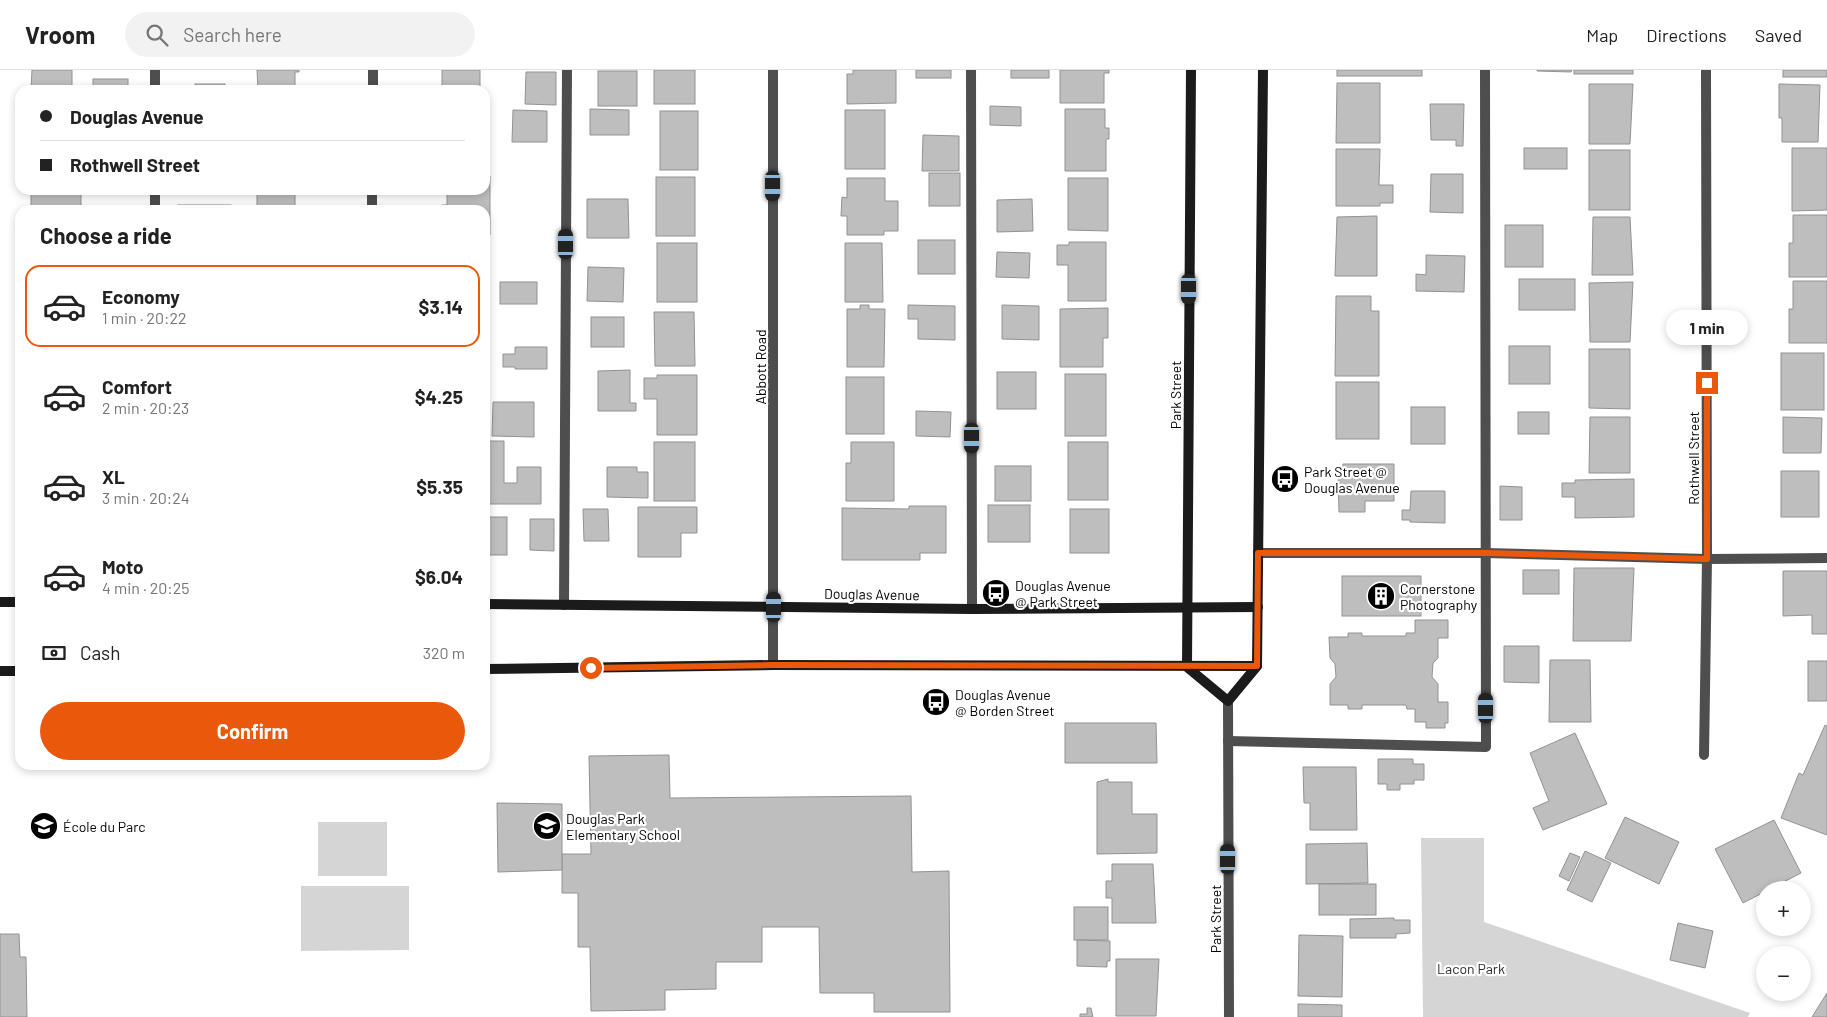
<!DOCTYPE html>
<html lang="en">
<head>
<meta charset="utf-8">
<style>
  :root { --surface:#fff; --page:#f2f2f2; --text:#222; --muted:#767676; --line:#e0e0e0; --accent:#ea580c }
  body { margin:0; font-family:Barlow,sans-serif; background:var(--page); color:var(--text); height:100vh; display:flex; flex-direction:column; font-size:19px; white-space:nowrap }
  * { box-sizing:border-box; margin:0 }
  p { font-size:16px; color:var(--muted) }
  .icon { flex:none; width:28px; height:28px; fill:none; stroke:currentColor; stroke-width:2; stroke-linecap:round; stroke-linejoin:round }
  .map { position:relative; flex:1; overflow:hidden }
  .sheet { position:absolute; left:15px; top:135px; width:475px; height:565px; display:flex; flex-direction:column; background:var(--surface); border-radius:15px; box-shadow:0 2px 8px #0003 }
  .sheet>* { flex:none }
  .top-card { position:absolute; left:15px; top:15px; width:475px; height:110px; border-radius:15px; box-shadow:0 2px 8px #0003; display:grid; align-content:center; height:110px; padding:0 25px; background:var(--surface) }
  .fabs { position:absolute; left:1756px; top:811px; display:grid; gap:10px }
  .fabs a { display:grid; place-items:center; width:55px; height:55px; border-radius:50%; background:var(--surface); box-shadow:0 2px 8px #0003; font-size:25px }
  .end { position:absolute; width:22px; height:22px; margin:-11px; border:6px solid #ea580c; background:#fff; box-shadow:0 0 0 2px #fff }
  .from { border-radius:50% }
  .bubble { position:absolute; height:35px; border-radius:18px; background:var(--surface); box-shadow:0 2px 8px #0003; font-size:16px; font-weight:700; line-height:35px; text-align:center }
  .car { position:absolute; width:15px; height:30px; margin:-15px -8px; border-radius:6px; box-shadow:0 0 4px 1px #0007; background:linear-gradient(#222 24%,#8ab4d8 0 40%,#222 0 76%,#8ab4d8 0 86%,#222 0) }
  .top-card b { display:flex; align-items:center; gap:18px; height:48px; font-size:19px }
  .top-card b+b { border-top:1px solid var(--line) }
  .top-card i { width:12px; height:12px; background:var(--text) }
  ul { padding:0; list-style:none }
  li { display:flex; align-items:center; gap:15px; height:82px; margin:0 10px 8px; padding:0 15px; border:2px solid transparent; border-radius:15px }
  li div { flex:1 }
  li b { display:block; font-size:19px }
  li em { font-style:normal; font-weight:700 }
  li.current { border-color:var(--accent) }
  li>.icon { width:45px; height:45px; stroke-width:1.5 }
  h2 { padding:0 25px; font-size:22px; line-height:60px }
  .pay { display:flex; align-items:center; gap:12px; height:55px; padding:0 25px; font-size:19px }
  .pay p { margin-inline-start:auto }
  .cta { display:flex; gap:10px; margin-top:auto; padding:10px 25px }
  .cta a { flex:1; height:58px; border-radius:30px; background:var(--accent); color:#fff; font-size:20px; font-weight:700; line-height:58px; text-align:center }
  header { display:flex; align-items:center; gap:30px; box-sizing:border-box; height:70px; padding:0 25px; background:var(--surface); border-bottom:1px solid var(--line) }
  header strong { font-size:24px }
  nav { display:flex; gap:28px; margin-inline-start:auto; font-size:18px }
  .search { width:350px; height:45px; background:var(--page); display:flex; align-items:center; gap:12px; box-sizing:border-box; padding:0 18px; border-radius:28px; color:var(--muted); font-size:19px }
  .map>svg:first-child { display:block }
</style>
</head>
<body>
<header>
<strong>Vroom</strong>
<div class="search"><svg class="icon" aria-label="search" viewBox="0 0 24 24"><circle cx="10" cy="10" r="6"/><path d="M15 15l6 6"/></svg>Search here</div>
<nav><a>Map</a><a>Directions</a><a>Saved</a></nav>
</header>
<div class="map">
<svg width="1827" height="947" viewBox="0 0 1827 947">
  <rect width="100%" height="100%" fill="#fff"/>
  <g fill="#d5d5d5">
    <rect x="318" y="752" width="69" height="54"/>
    <path d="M1421,768H1484V852L1750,943L1748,947H1423Z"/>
    <path d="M301,816H409V880L301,881Z"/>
  </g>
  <g fill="#bebebe" stroke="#929292">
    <path d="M32,0H72V20H31Z"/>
    <path d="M257,0H299V2H295V20H258Z"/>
    <rect x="442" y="0" width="38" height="20"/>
    <rect x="654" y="0" width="41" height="34"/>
    <path d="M853,0H896V33L847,34V4H853Z"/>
    <rect x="916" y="0" width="35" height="8"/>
    <rect x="1011" y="0" width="38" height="8"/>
    <path d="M1060,0H1109V3H1104V33H1060Z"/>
    <rect x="1337" y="0" width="85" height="6"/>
    <path d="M1537,0H1572L1571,2L1537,1Z"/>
    <rect x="1574" y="0" width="59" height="4"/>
    <rect x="1783" y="0" width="44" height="7"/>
    <rect x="598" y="1" width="39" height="35"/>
    <path d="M526,2H556V35L525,34Z"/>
    <rect x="93" y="9" width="35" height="11"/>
    <path d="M1337,13H1380V73H1336Z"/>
    <rect x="195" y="14" width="30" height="6"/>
    <path d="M1589,14H1633L1630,74H1589Z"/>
    <path d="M1779,14L1820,15L1818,72H1782V48H1779Z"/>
    <path d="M1430,34H1464L1463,76H1456V70H1431Z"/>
    <path d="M990,36L1021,37V56L990,55Z"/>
    <path d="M590,39L629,40V65H590Z"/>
    <path d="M1065,39H1105V58H1109V69H1106V101H1065Z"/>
    <path d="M513,40L547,41V72H512Z"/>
    <rect x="845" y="40" width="40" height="59"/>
    <rect x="660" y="41" width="38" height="59"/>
    <path d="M923,65L959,66V101H922Z"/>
    <rect x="1524" y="78" width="43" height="21"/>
    <path d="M1792,78H1827V140L1792,141Z"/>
    <path d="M1336,79H1380L1379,115H1393V133H1380V136H1336Z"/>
    <rect x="1589" y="80" width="41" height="60"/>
    <rect x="929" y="103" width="31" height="33"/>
    <path d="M1431,104H1463V143L1430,142Z"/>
    <path d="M485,106H490V165H485V140H442V135H447V120H485Z"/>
    <rect x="656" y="107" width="39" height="59"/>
    <path d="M847,108H885V131H898V161H884V165H847V146H841L842,127L847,128Z"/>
    <path d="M1068,108H1108V161L1068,160Z"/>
    <rect x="31" y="120" width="50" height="20"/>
    <rect x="257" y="120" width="38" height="20"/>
    <path d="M587,129H628L629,168H587Z"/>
    <path d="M1032,129L1033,161L997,162V130Z"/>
    <rect x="178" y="135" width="53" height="5"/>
    <path d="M1793,145H1827V207H1789V173H1793Z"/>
    <path d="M1377,146V206H1335L1337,147Z"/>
    <path d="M1593,147H1630L1633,205H1592Z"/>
    <rect x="1505" y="155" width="38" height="42"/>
    <rect x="918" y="170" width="37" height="34"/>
    <path d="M1069,172H1106V231H1068V195H1057V175H1069Z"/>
    <rect x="657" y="173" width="40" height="59"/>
    <path d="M845,173H882L883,232H845Z"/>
    <path d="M997,182L1030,183L1029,208L996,207Z"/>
    <path d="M1426,185L1465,186L1464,222L1416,221V204L1426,205Z"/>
    <path d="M588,197L624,198L623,232L587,231Z"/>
    <rect x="1519" y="209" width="56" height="31"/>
    <path d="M1793,211H1827V273H1789V239H1793Z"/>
    <rect x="500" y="212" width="37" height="22"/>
    <path d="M1633,212L1630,272H1590L1589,213Z"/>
    <path d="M1336,226H1371V241H1379V306H1335Z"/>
    <path d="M860,235H869V239H885L884,297H847V239H860Z"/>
    <path d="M908,235L955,236V270L918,269V249H908Z"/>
    <path d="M1002,235L1039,236V270L1002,269Z"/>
    <path d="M1108,238V268H1103V297H1060V239Z"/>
    <path d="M654,242H694L695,296H655Z"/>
    <rect x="591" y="247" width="33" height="30"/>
    <rect x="1509" y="276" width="41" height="38"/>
    <path d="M515,277H547V299H515V297H503V284H515Z"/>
    <path d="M1589,279H1630V339L1589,338Z"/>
    <rect x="1781" y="283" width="43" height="57"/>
    <path d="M630,300V333H636V341H598V301Z"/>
    <rect x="997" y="302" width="39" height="37"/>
    <rect x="1065" y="304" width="41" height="62"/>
    <path d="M657,305H697V365H657V329H644V308H657Z"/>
    <rect x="846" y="307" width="38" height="57"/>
    <rect x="1336" y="312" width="43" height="57"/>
    <path d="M493,332H534V367L492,366Z"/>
    <rect x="1411" y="337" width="34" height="37"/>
    <path d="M916,341L951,342L950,367L916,366Z"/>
    <rect x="1518" y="342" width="31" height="22"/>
    <path d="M1590,347H1630V403H1589Z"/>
    <path d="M1783,347L1822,348L1821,383H1783Z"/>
    <path d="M485,371H504V413H517V397H541V434H485Z"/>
    <rect x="654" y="372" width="41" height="59"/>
    <path d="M851,372H894V431H846V393H851Z"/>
    <rect x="1068" y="372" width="40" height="58"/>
    <path d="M1343,394H1394V431H1365V442H1339L1338,406H1342Z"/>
    <rect x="995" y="396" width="36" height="35"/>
    <path d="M607,397H637V402H648V428L607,427Z"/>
    <rect x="1781" y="401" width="38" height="46"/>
    <path d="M1634,409V447L1575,448V427H1562V413H1575V410Z"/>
    <path d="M1500,416L1522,417V450H1500Z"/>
    <path d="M1411,421H1445V453L1410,452V450H1402V440H1410Z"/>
    <rect x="988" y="435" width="42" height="37"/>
    <path d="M909,436H946V483H920V490H842V438L909,439Z"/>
    <path d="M638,437H697V463H681V487H638Z"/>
    <path d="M583,439H608L609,471H584Z"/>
    <rect x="1070" y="439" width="39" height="44"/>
    <rect x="485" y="447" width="22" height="38"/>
    <path d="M530,449H554V481L530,480Z"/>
    <path d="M1574,498H1634L1631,571H1573Z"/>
    <rect x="1523" y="500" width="36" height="24"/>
    <path d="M1783,501H1827V564H1812V545L1783,546Z"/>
    <rect x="1342" y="506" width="79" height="40"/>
    <path d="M1415,550H1448V568H1438V588L1433,593L1432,607L1438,614V632H1448V653H1445V658H1426V652H1415V639H1407L1406,635H1362V639H1348V635H1330V614L1336,607L1335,594L1330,588L1329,567H1348V563H1362V566H1406V563H1415Z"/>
    <path d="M1504,576H1539V613L1504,612Z"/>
    <path d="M1550,590H1590L1591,652H1549Z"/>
    <rect x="1808" y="591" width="19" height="40"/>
    <path d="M1065,653H1156L1157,693H1065Z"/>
    <path d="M1825,655L1827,656V765L1781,748L1799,703L1803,705Z"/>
    <path d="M1575,663L1607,734L1543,760L1533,738L1549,731L1530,683Z"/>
    <path d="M669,685L670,728L911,726L912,802L949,801L950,942H874V923H820L819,857H762V892H716V919L665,920V940L591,941L590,877H578V823H562V784H591L589,686Z"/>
    <path d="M1378,689H1413V694H1424V710H1414V714H1400V720H1387V714H1378Z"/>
    <path d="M1303,697H1356L1357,760H1310V733H1304Z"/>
    <path d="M1108,709V712H1132V744H1157V783L1097,784V712Z"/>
    <path d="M497,733L562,734V800L498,802Z"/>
    <path d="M1625,747L1679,772L1659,814L1605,788Z"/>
    <path d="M1774,750L1801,803L1743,833L1715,779Z"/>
    <path d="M1367,773L1368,813L1306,814V774Z"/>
    <path d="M1585,781L1611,793L1592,832L1567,820Z"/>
    <path d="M1570,783L1580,787L1569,811L1559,806Z"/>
    <path d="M1112,794H1153L1156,853H1112V828H1106V811H1112Z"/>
    <rect x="1319" y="814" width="57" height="31"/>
    <rect x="1074" y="837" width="34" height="33"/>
    <path d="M1394,848V850H1410V863L1396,864V868H1350V849Z"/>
    <path d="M1678,853L1713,861L1705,898L1670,890Z"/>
    <path d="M0,864H19L20,887H26L27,947H0Z"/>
    <path d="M1299,865L1343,866L1342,927L1298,926Z"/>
    <path d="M1077,870L1110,871V891H1107V897L1077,896Z"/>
    <path d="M1116,889H1159L1156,946H1116Z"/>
    <path d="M1827,923V947H1812Z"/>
    <path d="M1298,934L1342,935V947H1298Z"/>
    <path d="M1087,938H1091L1093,947H1080V944H1087Z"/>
  </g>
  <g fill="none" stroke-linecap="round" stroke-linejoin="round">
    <g stroke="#4e4e4e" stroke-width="10">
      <path d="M971,0L972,539"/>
      <path d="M155,20V0"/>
      <path d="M155,140V120"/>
      <path d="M1258,483H1485L1707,489L1827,488"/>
      <path d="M564,535L567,0"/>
      <path d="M1228,671L1486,677L1485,0"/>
    </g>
    <g stroke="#4e4e4e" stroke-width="10">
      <path d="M773,0V595"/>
      <path d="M373,20V0"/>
      <path d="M372,140V120"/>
      <path d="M1228,631L1229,947"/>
      <path d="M1704,685L1707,489L1706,0"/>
    </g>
    <g stroke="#1b1b1b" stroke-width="10">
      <path d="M1191,0L1187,597L1228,631L1257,596L1263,0"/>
      <path d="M0,532H20"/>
      <path d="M485,534L972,539L1258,537"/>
      <path d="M485,599L773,595L1257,596"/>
      <path d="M0,601H20"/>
    </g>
  </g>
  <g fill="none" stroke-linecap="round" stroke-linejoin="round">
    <path stroke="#ea580c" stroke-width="6" d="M591,598L773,595L1257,596L1258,483H1485L1707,489V313"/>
  </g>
  <defs>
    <symbol id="bus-disc" viewBox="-11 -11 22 22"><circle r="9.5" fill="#000" stroke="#fff"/><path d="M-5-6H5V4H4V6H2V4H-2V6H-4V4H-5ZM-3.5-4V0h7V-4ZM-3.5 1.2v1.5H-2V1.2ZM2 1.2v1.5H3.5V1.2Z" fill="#fff"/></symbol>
    <symbol id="building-disc" viewBox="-11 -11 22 22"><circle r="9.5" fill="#000" stroke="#fff"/><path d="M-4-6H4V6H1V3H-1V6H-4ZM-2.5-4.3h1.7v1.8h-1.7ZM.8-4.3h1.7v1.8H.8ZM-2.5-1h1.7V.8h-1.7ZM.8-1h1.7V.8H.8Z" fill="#fff"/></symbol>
    <symbol id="school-disc" viewBox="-11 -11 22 22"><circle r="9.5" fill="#000" stroke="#fff"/><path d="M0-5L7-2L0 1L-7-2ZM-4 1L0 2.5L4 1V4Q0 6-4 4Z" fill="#fff"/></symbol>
  </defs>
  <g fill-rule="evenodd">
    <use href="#bus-disc" x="1269" y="393" width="32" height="32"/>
    <use href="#bus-disc" x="980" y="507" width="32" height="32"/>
    <use href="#building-disc" x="1365" y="510" width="32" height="32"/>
    <use href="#bus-disc" x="920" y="616" width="32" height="32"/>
    <use href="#school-disc" x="28" y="740" width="32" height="32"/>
    <use href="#school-disc" x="531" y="740" width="32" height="32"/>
  </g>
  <g text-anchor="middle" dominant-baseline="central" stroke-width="4.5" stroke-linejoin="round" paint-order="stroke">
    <g font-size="14" fill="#000" stroke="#fff">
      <text transform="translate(760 297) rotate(-90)">Abbott Road</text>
      <text transform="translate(1175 325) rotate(-90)">Park Street</text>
      <text transform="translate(1693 388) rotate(-90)">Rothwell Street</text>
      <text transform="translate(872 524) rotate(1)">Douglas Avenue</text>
      <text transform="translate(1215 849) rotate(-90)">Park Street</text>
    </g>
    <g font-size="14" fill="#000" stroke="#fff" text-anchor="start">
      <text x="1304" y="401">Park Street @<tspan x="1304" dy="16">Douglas Avenue</tspan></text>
      <text x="1015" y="515">Douglas Avenue<tspan x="1015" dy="16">@ Park Street</tspan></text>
      <text x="1400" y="518">Cornerstone<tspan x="1400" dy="16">Photography</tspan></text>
      <text x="955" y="624">Douglas Avenue<tspan x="955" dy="16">@ Borden Street</tspan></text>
      <text x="566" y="748">Douglas Park<tspan x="566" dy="16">Elementary School</tspan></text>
      <text x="63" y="756">École du Parc</text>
    </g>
    <g font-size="14" fill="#2c2c2c" stroke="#fff">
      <text x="1471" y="898">Lacon Park</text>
    </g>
  </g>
</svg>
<div class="fabs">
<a>+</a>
<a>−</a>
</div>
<i class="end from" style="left:591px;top:598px"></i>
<i class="end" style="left:1707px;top:313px"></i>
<div class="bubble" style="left:1666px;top:240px;width:82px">1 min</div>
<i class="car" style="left:773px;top:116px;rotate:180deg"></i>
<i class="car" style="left:566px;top:174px;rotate:0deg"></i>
<i class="car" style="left:1189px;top:219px;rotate:180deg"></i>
<i class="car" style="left:972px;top:368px;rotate:180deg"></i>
<i class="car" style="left:774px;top:537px;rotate:0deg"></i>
<i class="car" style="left:1486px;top:638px;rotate:0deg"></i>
<i class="car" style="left:1228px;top:789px;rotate:0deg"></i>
<div class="top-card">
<b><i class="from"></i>Douglas Avenue</b>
<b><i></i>Rothwell Street</b>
</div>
<section class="sheet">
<h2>Choose a ride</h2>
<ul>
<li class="current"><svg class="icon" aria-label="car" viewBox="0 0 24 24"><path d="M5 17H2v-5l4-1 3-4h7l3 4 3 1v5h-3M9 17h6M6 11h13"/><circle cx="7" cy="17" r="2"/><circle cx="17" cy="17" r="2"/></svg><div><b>Economy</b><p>1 min · 20:22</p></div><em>$3.14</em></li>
<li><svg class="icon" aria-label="car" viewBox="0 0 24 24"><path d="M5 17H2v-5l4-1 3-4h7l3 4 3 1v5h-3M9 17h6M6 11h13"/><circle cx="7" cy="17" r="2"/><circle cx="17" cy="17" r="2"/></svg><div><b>Comfort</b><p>2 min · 20:23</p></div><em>$4.25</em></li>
<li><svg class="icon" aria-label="car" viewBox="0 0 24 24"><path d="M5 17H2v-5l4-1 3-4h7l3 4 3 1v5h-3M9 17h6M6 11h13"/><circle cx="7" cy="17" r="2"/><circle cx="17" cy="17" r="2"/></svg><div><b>XL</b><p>3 min · 20:24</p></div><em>$5.35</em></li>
<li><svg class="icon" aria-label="car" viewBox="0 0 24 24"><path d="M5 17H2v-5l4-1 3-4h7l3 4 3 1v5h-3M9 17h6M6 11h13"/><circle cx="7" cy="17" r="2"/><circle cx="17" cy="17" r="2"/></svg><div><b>Moto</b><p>4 min · 20:25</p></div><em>$6.04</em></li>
</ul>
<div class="pay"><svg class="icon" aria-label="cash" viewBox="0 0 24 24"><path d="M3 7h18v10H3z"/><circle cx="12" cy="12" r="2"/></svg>Cash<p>320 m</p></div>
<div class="cta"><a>Confirm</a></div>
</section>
</div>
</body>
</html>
